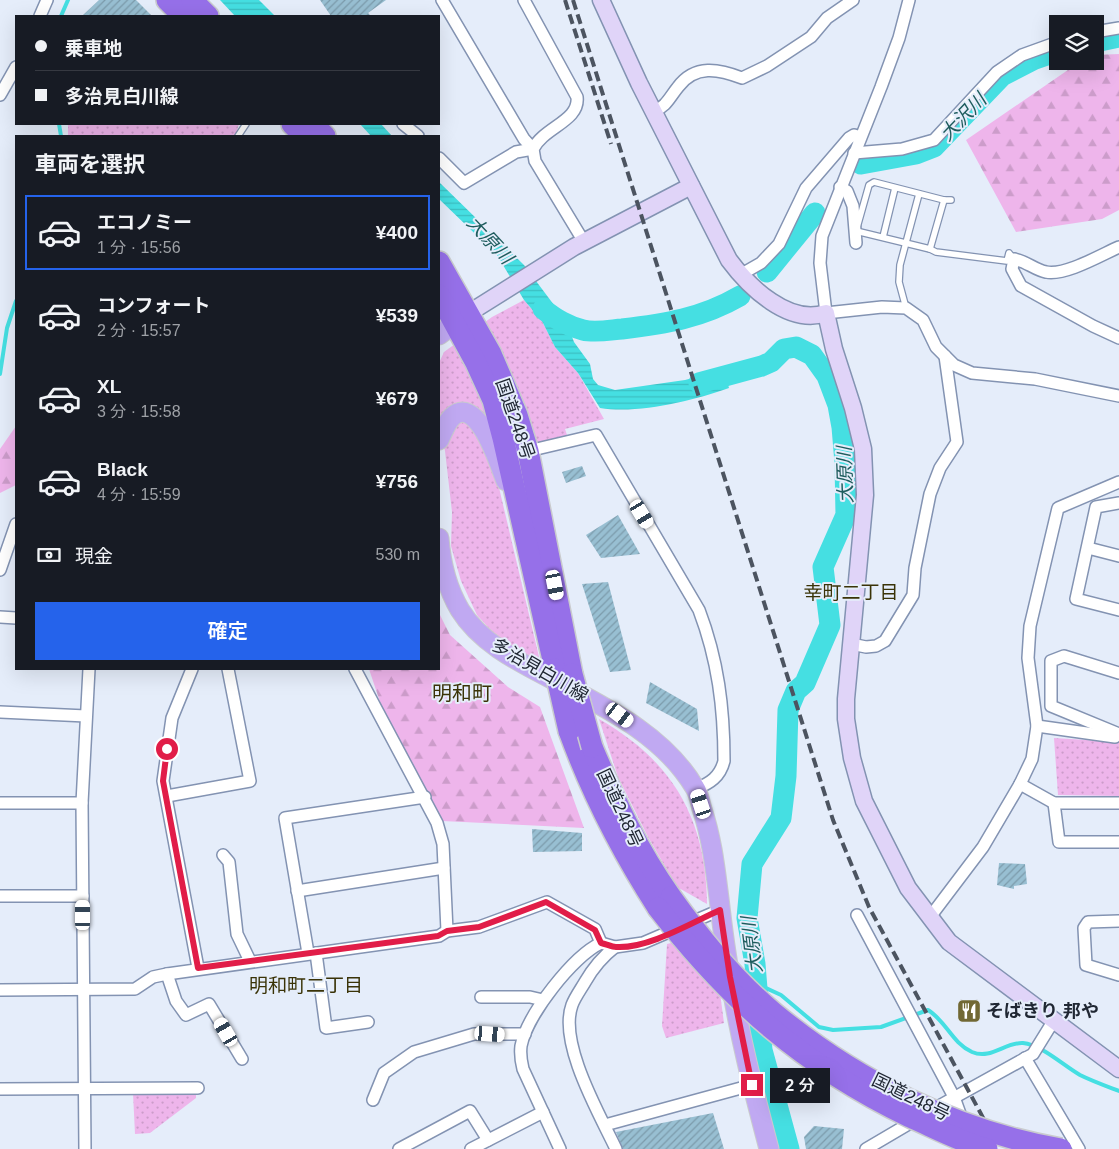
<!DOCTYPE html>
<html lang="ja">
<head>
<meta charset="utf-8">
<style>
  :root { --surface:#171b24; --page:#242831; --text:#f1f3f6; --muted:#9ea1a6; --line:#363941; --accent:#2563eb }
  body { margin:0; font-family:Arial,"Noto Sans JP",sans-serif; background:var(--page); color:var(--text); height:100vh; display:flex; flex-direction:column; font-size:19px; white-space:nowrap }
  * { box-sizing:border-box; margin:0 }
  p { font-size:16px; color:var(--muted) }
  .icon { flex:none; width:28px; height:28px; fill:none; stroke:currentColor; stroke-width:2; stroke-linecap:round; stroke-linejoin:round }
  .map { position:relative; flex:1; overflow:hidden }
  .sheet { position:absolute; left:15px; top:135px; width:425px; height:535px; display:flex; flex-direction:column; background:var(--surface); border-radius:0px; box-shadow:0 5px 20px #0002 }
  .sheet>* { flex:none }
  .hud { position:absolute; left:15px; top:15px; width:425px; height:110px; border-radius:0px; box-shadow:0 5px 20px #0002; display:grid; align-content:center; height:110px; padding:0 20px; background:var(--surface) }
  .fabs { position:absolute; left:1049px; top:15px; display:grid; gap:10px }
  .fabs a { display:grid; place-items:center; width:55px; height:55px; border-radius:0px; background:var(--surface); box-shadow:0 5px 20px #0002; font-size:25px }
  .end { position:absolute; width:22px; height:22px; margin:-11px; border:6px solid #e11d48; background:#fff; box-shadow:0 0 0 2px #fff }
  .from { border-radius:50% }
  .bubble { position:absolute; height:35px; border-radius:0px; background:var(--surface); box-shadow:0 5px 20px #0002; font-size:16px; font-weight:600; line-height:35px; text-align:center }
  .car { position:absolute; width:15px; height:30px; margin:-15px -8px; border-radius:6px; box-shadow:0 0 4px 1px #0007; background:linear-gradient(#fff 24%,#345 0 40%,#fff 0 76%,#345 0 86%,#fff 0) }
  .hud b { display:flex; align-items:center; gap:18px; height:48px; font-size:19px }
  .hud b+b { border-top:1px solid var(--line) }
  .hud i { width:12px; height:12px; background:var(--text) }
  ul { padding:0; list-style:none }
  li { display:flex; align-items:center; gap:15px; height:75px; margin:0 10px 8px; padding:0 10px; border:2px solid transparent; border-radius:0px }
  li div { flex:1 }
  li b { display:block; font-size:19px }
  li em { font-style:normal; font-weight:600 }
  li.selected { border-color:var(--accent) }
  li>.icon { width:45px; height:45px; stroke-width:1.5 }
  h2 { padding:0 20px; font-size:22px; line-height:60px }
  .pay { display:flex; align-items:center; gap:12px; height:55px; padding:0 20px; font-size:19px }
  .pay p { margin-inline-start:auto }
  .button { display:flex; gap:10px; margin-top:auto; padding:10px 20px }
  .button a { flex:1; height:58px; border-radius:0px; background:var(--accent); color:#fff; font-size:20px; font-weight:600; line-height:58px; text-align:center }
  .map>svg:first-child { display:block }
</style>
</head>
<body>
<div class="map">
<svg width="1119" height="1149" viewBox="0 0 1119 1149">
  <defs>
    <pattern id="grass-dots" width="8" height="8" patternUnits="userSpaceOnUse" patternTransform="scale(1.25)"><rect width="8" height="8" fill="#eeb5eb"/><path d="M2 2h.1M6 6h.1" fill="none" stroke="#cc9cca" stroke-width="1.8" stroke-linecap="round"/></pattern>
    <pattern id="forest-firs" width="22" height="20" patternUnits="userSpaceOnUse" patternTransform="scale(1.25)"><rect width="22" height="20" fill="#eeb5eb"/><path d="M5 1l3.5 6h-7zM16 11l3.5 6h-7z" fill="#cc9cca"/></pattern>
    <pattern id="water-rules" width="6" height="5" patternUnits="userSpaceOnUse" patternTransform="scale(1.25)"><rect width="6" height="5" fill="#45dfe2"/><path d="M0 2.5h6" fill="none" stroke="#3cbfc2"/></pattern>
    <pattern id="building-hatch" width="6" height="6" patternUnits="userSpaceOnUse" patternTransform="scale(1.25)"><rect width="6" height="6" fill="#98bfd2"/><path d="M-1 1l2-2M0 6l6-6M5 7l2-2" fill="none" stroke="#7c9bab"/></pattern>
  </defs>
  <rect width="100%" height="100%" fill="#e5edfa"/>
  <g fill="url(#grass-dots)">
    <path d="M68,124H239L235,136H68Z"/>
    <path d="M524,300L542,321L555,347L578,373L604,419L565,429L568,438L492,458L540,661L516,650L495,635L477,615L461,581L451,546L452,512L445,451L439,428V363L444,352L492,317Z"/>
    <path d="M599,719C673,761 706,819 707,904L677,887L648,837L618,777Z"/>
    <path d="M1054,738L1119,742V796L1058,795Z"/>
    <path d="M712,933L724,1023L666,1038L662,1026L667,944Z"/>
    <path d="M196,1092V1098L150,1133L135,1134L133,1093Z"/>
  </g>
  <g fill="url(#forest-firs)">
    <path d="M1119,54V210L1102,219L1016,232L966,140L1081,61H1095V55Z"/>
    <path d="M16,426V485L0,493V449Z"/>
    <path d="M439,613L450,635L508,687L540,707L584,828L442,821L382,708L369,669H439Z"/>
  </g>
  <g fill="url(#water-rules)">
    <path d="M220,0H259L275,16H235Z"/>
    <path d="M360,124H381L392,136H371Z"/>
    <path d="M439,182L524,265L566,321L574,342L590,364L593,379L598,385L615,390L685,380L724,370L729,388C692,401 639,414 600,408L578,373L555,347L542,321L524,300L497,255L439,199Z"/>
  </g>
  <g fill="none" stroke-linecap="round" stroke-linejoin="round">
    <g stroke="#45dfe2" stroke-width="4">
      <path d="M61,16L68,0"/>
      <path d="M59,124L61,136"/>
      <path d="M0,374L7,328L16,301"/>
      <path d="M757,984L781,995L819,1027L833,1030L881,1027L928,1010C946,1021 952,1043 972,1052C991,1060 1005,1042 1023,1043C1042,1045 1064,1066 1080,1075C1092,1081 1106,1086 1119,1091"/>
    </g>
    <g stroke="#45dfe2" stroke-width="21">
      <path d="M1095,42L1119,37"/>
      <path d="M861,164L916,154L934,147L1002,76L1035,59L1058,51"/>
      <path d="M767,272L815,213"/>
      <path d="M543,309C556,319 567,326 583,330C595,333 610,330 622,329C665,324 702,318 740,296"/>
      <path d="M699,383L762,366L771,362L784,349L796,347L812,355L827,376L838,405L842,427L845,463L846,515L823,567L830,625L805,683L796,691L788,710L786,776L781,818L752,864L747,918L755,964L762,1050L789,1149"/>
    </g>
  </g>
  <g fill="url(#building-hatch)">
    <path d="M99,0H136L152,16H82Z"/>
    <path d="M320,0H386L368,13L371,16H331Z"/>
    <path d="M582,466L586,476L566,483L562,472Z"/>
    <path d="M618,515L640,554L601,558L586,535Z"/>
    <path d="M608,582L631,670L610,672L582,584Z"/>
    <path d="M650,682L697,709L699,731L646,703Z"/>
    <path d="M532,829L582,833V851L533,852Z"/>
    <path d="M999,863L1025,864L1027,884L1014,886V889L997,885Z"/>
    <path d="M713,1113L724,1149H623L616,1132Z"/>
    <path d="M814,1126L844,1129L842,1149H806L804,1137Z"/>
  </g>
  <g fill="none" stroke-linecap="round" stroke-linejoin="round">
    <defs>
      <g id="lane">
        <path d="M238,136L246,124"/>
        <path d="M951,200H944L874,182L869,185L856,231L930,249L936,252L1007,261L1009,253L1014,259"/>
        <path d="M883,237L895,188"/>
        <path d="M930,249L944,200"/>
        <path d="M906,308L899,282L900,265L919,194"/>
      </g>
      <g id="street">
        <path d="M442,0L524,139L533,149"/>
        <path d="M524,0L577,97C580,121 544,127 533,149L535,161L584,242"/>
        <path d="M909,0L899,38L881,87L822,236L820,263L826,313L882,307L906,308L923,320L936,347L954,365L972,373L1035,379L1119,396"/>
        <path d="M40,16L47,0"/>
        <path d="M1095,32L1119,28"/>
        <path d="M0,95L16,67"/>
        <path d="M653,112C667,106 669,98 678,87C695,64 719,69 742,78L767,66L811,37L827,18L853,0"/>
        <path d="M403,124L418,136"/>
        <path d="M854,153L902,149L934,140L997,72L1022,55L1058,42"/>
        <path d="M439,158L464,183L516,152L533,149"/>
        <path d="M840,187L847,191L853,206L856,243"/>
        <path d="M1119,247C1101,255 1065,276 1046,272C1035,270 1026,261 1014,259L1012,269L1021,286L1093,326L1119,338"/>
        <path d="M740,275L761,263L779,244L806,188L849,138L854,135L860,137"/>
        <path d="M528,451L596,435L699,610C718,660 724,708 724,761C720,777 710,783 696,789"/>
        <path d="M1119,503L1096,507L1076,599L1119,610"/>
        <path d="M1088,548L1119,556"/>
        <path d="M0,570L16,524"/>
        <path d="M0,617L16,618"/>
        <path d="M851,644L866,647L876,646L885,641L913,595L915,568L930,494L940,468L957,442L945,356"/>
        <path d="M192,669L172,718L163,781L198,968"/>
        <path d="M355,669L437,823L443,844L447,931"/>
        <path d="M1119,673L1064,656L1051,661V706L1119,734"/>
        <path d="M0,712L86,716"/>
        <path d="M1037,726L1115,737"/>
        <path d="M1020,784L1054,803H1119"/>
        <path d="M167,796L250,781L228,669"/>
        <path d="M0,803H82"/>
        <path d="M1054,803L1059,842H1119"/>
        <path d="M223,855L229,862L237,934L250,961"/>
        <path d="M297,891L444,868"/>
        <path d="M0,896H83"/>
        <path d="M857,915L954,1097L963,1122"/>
        <path d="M930,917L983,847L1020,784L1032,759L1037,726L1028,658L1030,626L1058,508L1119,482"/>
        <path d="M1119,921L1088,922L1084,928L1086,965L1119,975"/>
        <path d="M615,947C602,957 593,968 585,982C581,989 575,997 572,1005C558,1043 600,1115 616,1149"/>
        <path d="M308,953L285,818L425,797"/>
        <path d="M316,953L326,1028L368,1022"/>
        <path d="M167,974L176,1001L186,1015L209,1004L242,1059"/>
        <path d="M0,990L135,989L153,977L167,974L439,936L447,931L479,927L547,902L595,929L601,943"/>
        <path d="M481,997H530L543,1000"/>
        <path d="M1025,1058L1079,1149"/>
        <path d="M0,1089L198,1088"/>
        <path d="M373,1100L384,1073L414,1052L474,1034H525"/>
        <path d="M930,1111L1033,1054L1054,1020"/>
        <path d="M605,1125L752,1085"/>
        <path d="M85,1149L82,803L89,669"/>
        <path d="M399,1149L470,1111L488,1140"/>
        <path d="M471,1149L543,1112"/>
        <path d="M560,1149L523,1069C521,1061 520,1054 521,1046C527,1015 573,956 601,943L615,947L643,943L720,910"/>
        <path d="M866,1149L917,1119"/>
      </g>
      <g id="secondary">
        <path d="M601,0L639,83L729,260C749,287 789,326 826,313L834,349L853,408L863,449L865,495L846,699V719L852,758L864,801L908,888L949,942L1119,1069"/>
        <path d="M469,313L574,247L691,186"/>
      </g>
      <g id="primary">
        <path d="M439,335L466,315"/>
        <path d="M439,440C443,432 446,423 452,417C478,393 500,467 506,481"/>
        <path d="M439,538C441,564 447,588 460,610C479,641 515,660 546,676C600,705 662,732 695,788C699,794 700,802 702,809C712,839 715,867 719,898C722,924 725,950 730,976C739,1035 754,1092 769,1149"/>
      </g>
      <g id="highway">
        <path d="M167,0L183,16"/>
        <path d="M192,0L208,16"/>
        <path d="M292,124L304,136"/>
        <path d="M313,124L325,136"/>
        <path d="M439,262L491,354L517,415L528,451L572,674"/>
        <path d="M439,295L476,363L493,400L503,438L555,669"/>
        <path d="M569,731C592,794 622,852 658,908"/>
        <path d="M592,747C615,801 637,849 671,897"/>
      </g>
    </defs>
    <use href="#lane" stroke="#8393b2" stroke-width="8"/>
    <use href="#street" stroke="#8393b2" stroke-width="14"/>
    <use href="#secondary" stroke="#8393b2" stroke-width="19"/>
    <use href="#primary" stroke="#c9cbce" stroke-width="21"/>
    <use href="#highway" stroke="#c9cbce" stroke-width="24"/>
    <use href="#lane" stroke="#fff" stroke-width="5.5"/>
    <use href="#street" stroke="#fff" stroke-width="11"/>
    <use href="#secondary" stroke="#e0d4f8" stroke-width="16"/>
    <use href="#primary" stroke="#c0a9f2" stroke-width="19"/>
    <use href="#highway" stroke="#9670e9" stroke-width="21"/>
    <g stroke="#4c5460" stroke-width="4" stroke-dasharray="10 5" stroke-linecap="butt">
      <path d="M565,0L611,144"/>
      <path d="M573,0L833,820L869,907L1000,1149"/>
    </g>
    <defs>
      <g id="highway-bridge">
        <path d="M555,669L569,731"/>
        <path d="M572,674L592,747"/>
        <path d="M671,897C701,939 734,980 774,1013C855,1080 956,1131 1061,1149"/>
        <path d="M658,908C730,1001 804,1066 910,1117C935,1128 961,1142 987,1149"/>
      </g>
    </defs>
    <use href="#highway-bridge" stroke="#c9cbce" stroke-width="24" stroke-linecap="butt"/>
    <use href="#highway-bridge" stroke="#9670e9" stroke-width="21"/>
  </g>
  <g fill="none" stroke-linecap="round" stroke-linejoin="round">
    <path stroke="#e11d48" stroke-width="6" d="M167,749L163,781L198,968L438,936L447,931L479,927L546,902L595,930L601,943C606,944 612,947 616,947C648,949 691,923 720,910L730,977L752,1085"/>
  </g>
  <defs>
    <symbol id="restaurant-square" viewBox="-11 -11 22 22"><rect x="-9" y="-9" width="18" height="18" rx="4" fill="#716834" stroke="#e5edfa"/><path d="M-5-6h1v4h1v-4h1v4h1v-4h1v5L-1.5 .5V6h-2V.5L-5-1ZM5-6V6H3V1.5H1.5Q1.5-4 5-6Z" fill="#fff"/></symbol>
  </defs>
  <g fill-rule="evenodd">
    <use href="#restaurant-square" x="955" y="997" width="28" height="28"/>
  </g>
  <g text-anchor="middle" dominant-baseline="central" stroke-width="4" stroke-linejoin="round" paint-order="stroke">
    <g font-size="18" fill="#202733" stroke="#e5edfa">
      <text transform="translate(515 419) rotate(71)">国道248号</text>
      <text transform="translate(540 670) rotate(30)">多治見白川線</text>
      <text transform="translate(620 808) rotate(65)">国道248号</text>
      <text transform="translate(911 1097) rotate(26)">国道248号</text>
    </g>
    <g font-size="18" font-weight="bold" fill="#202733" stroke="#e5edfa" text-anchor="start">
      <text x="986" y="1011">そばきり 邦や</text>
    </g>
    <g font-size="19" font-style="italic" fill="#1e5c5d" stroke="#e5edfa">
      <text transform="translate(963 117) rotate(-46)">大沢川</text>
      <text transform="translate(490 240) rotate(47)">大原川</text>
      <text transform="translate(845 475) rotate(-92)">大原川</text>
      <text transform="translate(752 945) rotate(-97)">大原川</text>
    </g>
    <g font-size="19" fill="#3a3307" stroke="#e5edfa">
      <text x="851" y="592">幸町二丁目</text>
      <text x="306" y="985">明和町二丁目</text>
    </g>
    <g font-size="20" fill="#3a3307" stroke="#e5edfa">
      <text x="462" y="693">明和町</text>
    </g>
  </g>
</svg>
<div class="fabs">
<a><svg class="icon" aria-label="layers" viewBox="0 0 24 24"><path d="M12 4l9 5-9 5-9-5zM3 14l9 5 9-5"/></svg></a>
</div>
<i class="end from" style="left:167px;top:749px"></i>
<i class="end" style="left:752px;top:1085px"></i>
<div class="bubble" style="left:770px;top:1068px;width:60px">2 分</div>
<i class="car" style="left:642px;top:514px;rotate:149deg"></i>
<i class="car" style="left:555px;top:585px;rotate:169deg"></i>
<i class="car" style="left:620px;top:715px;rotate:127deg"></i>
<i class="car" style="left:701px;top:804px;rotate:342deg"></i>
<i class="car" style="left:83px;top:915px;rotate:0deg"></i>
<i class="car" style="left:226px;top:1032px;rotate:330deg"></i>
<i class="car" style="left:490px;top:1034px;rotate:94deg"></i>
<div class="hud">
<b><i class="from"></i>乗車地</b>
<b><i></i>多治見白川線</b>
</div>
<section class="sheet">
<h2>車両を選択</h2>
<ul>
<li class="selected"><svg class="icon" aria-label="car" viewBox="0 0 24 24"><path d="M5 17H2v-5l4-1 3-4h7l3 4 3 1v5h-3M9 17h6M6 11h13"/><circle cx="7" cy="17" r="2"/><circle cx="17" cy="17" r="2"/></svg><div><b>エコノミー</b><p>1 分 · 15:56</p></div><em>¥400</em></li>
<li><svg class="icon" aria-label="car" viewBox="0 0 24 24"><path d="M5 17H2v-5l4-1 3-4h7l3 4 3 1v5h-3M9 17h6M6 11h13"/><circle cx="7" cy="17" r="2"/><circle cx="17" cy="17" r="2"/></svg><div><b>コンフォート</b><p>2 分 · 15:57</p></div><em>¥539</em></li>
<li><svg class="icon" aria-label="car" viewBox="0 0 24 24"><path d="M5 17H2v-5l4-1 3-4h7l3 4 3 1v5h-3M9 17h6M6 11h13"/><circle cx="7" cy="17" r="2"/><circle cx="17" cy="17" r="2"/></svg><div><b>XL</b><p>3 分 · 15:58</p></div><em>¥679</em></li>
<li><svg class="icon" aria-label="car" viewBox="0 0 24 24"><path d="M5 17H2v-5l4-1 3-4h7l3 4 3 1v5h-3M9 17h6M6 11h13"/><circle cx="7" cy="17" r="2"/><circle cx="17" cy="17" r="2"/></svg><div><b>Black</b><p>4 分 · 15:59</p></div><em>¥756</em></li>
</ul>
<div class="pay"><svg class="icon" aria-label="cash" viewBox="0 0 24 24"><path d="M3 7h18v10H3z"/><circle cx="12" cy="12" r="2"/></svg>現金<p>530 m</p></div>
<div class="button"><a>確定</a></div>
</section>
</div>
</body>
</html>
